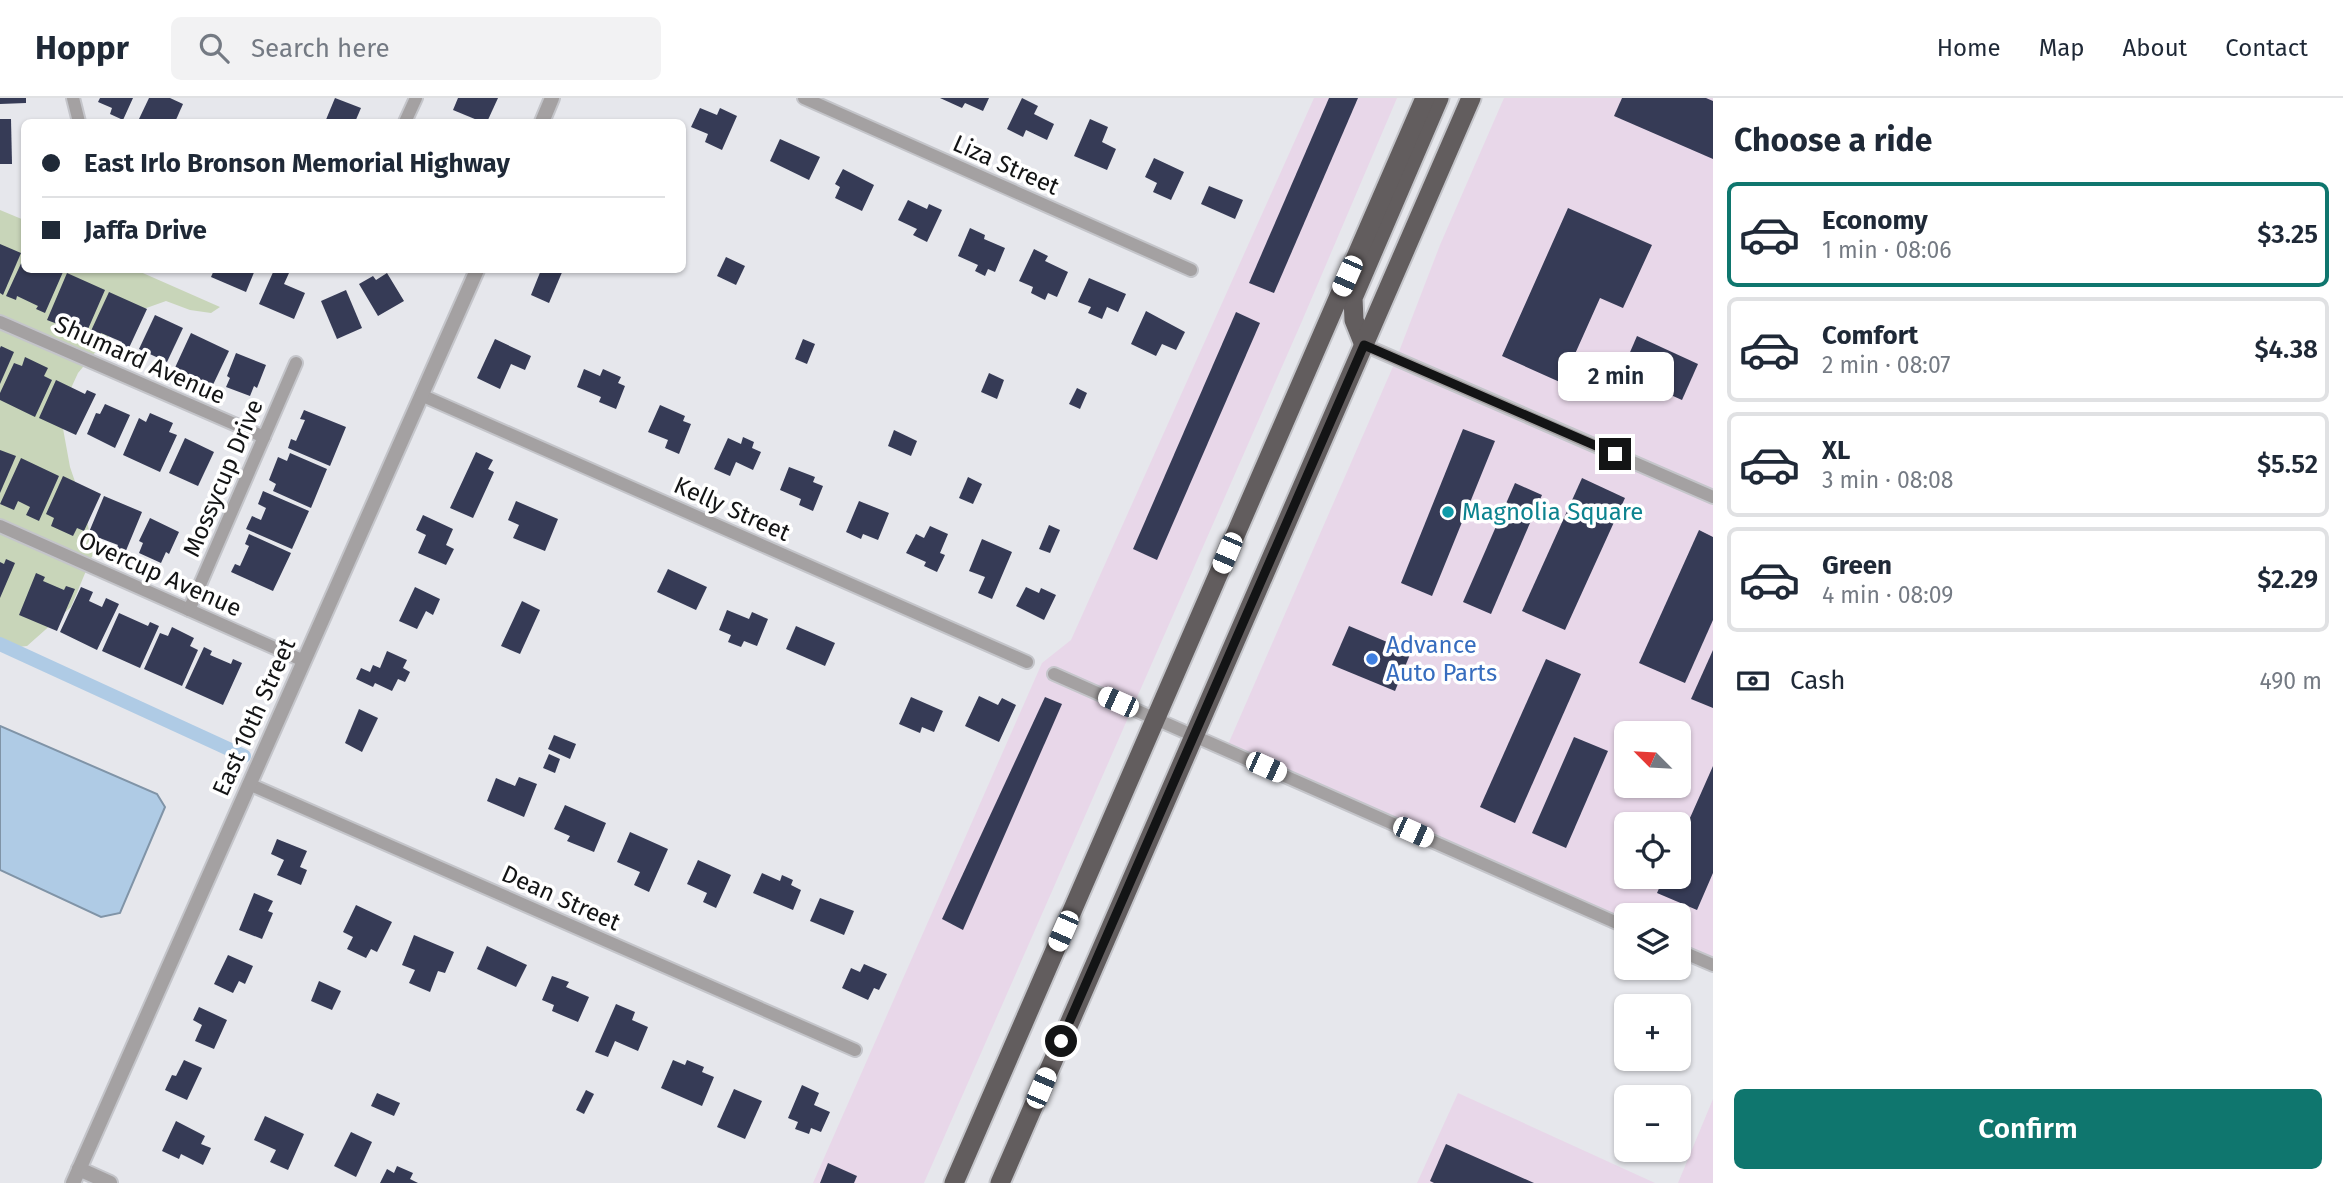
<!DOCTYPE html>
<html lang="en">
<head>
<meta charset="utf-8">
<style>
  :root { --surface:#fff; --page:#f2f2f3; --text:#1f2937; --muted:#747a83; --line:#e0e1e3; --accent:#0f766e }
  body { margin:0; font-family:"Fira Sans",sans-serif; background:var(--page); color:var(--text); height:100vh; display:flex; flex-direction:column; font-size:26px; white-space:nowrap }
  * { box-sizing:border-box; margin:0 }
  p { font-size:23px; color:var(--muted) }
  .icon { flex:none; width:38px; height:38px; fill:none; stroke:currentColor; stroke-width:2; stroke-linecap:round; stroke-linejoin:round }
  .map { position:relative; flex:1; overflow:hidden }
  .sheet { display:flex; flex-direction:column; background:var(--surface); width:630px }
  .sheet>* { flex:none }
  .hud { position:absolute; left:21px; top:21px; width:665px; height:154px; border-radius:10px; box-shadow:0 2px 5px #0004; display:grid; align-content:center; height:154px; padding:0 21px; background:var(--surface) }
  .needle { width:46px; rotate:294deg }
  .fabs { position:absolute; left:1614px; top:623px; display:grid; gap:14px }
  .fabs a { display:grid; place-items:center; width:77px; height:77px; border-radius:10px; background:var(--surface); box-shadow:0 2px 5px #0004; font-size:35px }
  .end { position:absolute; width:32px; height:32px; margin:-16px; border:9px solid #131415; background:#fff; box-shadow:0 0 0 4px #fff }
  .from { border-radius:50% }
  .bubble { position:absolute; height:49px; border-radius:10px; background:var(--surface); box-shadow:0 2px 5px #0004; font-size:23px; font-weight:600; line-height:49px; text-align:center }
  .car { position:absolute; width:21px; height:42px; margin:-21px -10px; border-radius:9px; box-shadow:0 0 5px 2px #0007; background:linear-gradient(#fff 24%,#345 0 40%,#fff 0 76%,#345 0 86%,#fff 0) }
  .hud b { display:flex; align-items:center; gap:24px; height:66px; font-size:26px }
  .hud b+b { border-top:2px solid var(--line) }
  .hud i { width:18px; height:18px; background:var(--text) }
  ul { padding:0; list-style:none }
  li { display:flex; align-items:center; gap:21px; height:105px; margin:0 14px 10px; padding:0 7px; border:4px solid var(--line); border-radius:10px }
  li div { flex:1 }
  li b { display:block; font-size:26px }
  li em { font-style:normal; font-weight:600 }
  li.selected { border-color:var(--accent) }
  li>.icon { width:63px; height:63px; stroke-width:1.5 }
  h2 { padding:0 21px; font-size:32px; line-height:84px }
  .pay { display:flex; align-items:center; gap:18px; height:77px; padding:0 21px; font-size:26px }
  .pay p { margin-inline-start:auto }
  .button { display:flex; gap:14px; margin-top:auto; padding:14px 21px }
  .button a { flex:1; height:80px; border-radius:10px; background:var(--accent); color:#fff; font-size:28px; font-weight:600; line-height:80px; text-align:center }
  header { display:flex; align-items:center; gap:42px; box-sizing:border-box; height:98px; padding:0 35px; background:var(--surface); border-bottom:2px solid var(--line) }
  header strong { font-size:33px }
  nav { display:flex; gap:38px; margin-inline-start:auto; font-size:24px }
  .search { width:490px; height:63px; background:var(--page); display:flex; align-items:center; gap:18px; box-sizing:border-box; padding:0 24px; border-radius:10px; color:var(--muted); font-size:26px }
  main { display:flex; flex:1; min-height:0 }
  .map>svg:first-child { display:block }
</style>
</head>
<body>
<header>
<strong>Hoppr</strong>
<div class="search"><svg class="icon" aria-label="search" viewBox="0 0 24 24"><circle cx="10" cy="10" r="6"/><path d="M15 15l6 6"/></svg>Search here</div>
<nav><a>Home</a><a>Map</a><a>About</a><a>Contact</a></nav>
</header>
<main>
<div class="map">
<svg width="1713" height="1085" viewBox="0 0 1713 1085">
  <rect width="100%" height="100%" fill="#e6e7ec"/>
  <g fill="#e8d7e9" fill-rule="evenodd">
    <path d="M1314,0H1397L1302,223L924,1085H813L1042,565L1071,542Z"/>
    <path d="M1504,0H1713V863L1678,848V817H1626V825L1426,736L1424,732L1223,658L1395,264L1440,147ZM1626,635H1678V688H1626ZM1626,726H1678V779H1626Z"/>
    <path d="M1458,995L1655,1085H1417Z"/>
    <path d="M1713,1001V1085H1678Z"/>
  </g>
  <path fill="#c8d5b9" d="M0,112L24,122V172H136L220,209L211,215L190,212L166,203L138,213L112,234L78,275L60,314L70,369L86,416L93,456L71,509L27,548L0,551Z"/>
  <path fill="#afcbe5" stroke="#8094a7" stroke-width="2" d="M0,628L157,696L165,709L120,815L101,819L0,772Z"/>
  <g fill="none" stroke-linecap="round" stroke-linejoin="round">
    <path stroke="#afcbe5" stroke-width="14" d="M0,546L244,658"/>
  </g>
  <g fill="#363b56">
    <path d="M0,0H26V5L0,6Z"/>
    <path d="M100,0H133L123,22L110,16L112,10L98,4Z"/>
    <path d="M149,0H170L183,6L175,24H147L139,21Z"/>
    <path d="M335,0L361,10L355,24H325Z"/>
    <path d="M458,0H498L487,24H482L453,12Z"/>
    <path d="M940,0H989L983,13L965,5L962,10Z"/>
    <path d="M1022,0L1038,8L1034,16L1054,26L1047,42L1026,32L1023,39L1007,31Z"/>
    <path d="M1329,0H1358L1274,195L1249,185Z"/>
    <path d="M1622,0H1706L1713,3V61L1614,18Z"/>
    <path d="M700,10L717,17L720,10L737,18L722,52L705,44L708,36L691,29Z"/>
    <path d="M0,21H11L12,66H0Z"/>
    <path d="M1090,21L1108,29L1102,44L1116,51L1107,72L1074,58Z"/>
    <path d="M780,41L820,59L809,82L770,63Z"/>
    <path d="M1154,60L1184,74L1171,102L1153,94L1157,85L1145,79Z"/>
    <path d="M843,71L874,87L862,113L835,100L840,89L835,86Z"/>
    <path d="M1209,88L1243,102L1235,121L1201,106Z"/>
    <path d="M908,102L927,111L929,106L942,112L927,144L913,137L917,131L898,122Z"/>
    <path d="M1568,110L1652,147L1623,210L1600,200L1562,285L1502,258Z"/>
    <path d="M970,130L985,137L984,141L1005,150L995,174L988,171L985,178L975,173L978,167L958,158Z"/>
    <path d="M0,146L21,155L3,197L0,195Z"/>
    <path d="M1034,151L1048,158L1045,163L1068,174L1057,199L1048,195L1045,202L1031,195L1033,189L1019,183Z"/>
    <path d="M24,159V172H57L63,174L45,215L36,211L38,208L17,198L16,202L6,198Z"/>
    <path d="M726,159L745,168L736,187L717,178Z"/>
    <path d="M214,172H255L246,194L211,179Z"/>
    <path d="M274,172L289,175L284,186L305,195L294,221L259,206Z"/>
    <path d="M541,172H563L549,205L531,197Z"/>
    <path d="M67,175L105,192L85,238L72,233L76,223L64,218L60,227L47,222Z"/>
    <path d="M387,175L404,203L378,218L359,186L373,178L376,182Z"/>
    <path d="M1089,180L1126,196L1118,214L1107,209L1102,221L1088,215L1091,209L1078,204Z"/>
    <path d="M346,192L362,230L337,241L321,203Z"/>
    <path d="M109,194L147,211L128,252L120,248L122,244L101,235L99,239L90,235Z"/>
    <path d="M1146,213L1185,234L1176,252L1162,246L1156,258L1131,246Z"/>
    <path d="M1236,214L1260,225L1157,462L1133,451Z"/>
    <path d="M155,217L183,230L167,264L139,251Z"/>
    <path d="M191,235L229,253L211,291L173,274Z"/>
    <path d="M1637,238L1698,266L1682,302L1621,275Z"/>
    <path d="M495,241L531,258L525,272L511,266L500,291L477,280Z"/>
    <path d="M803,241L815,246L807,266L795,261Z"/>
    <path d="M1,248L14,254L0,286V250Z"/>
    <path d="M236,255L266,267L257,290L254,288L250,298L226,289L230,280L227,278Z"/>
    <path d="M25,259L48,270L44,278L52,282L35,319L0,302V295L14,265L22,268Z"/>
    <path d="M584,271L600,278L603,271L621,279L618,285L625,288L616,311L599,304L601,299L577,289Z"/>
    <path d="M989,275L1004,282L997,301L981,294Z"/>
    <path d="M56,282L85,296L87,292L96,296L76,337L39,320Z"/>
    <path d="M1077,290L1087,295L1080,311L1069,306Z"/>
    <path d="M105,306L130,317L115,350L87,336L96,315L100,316Z"/>
    <path d="M660,307L685,318L683,323L691,326L679,356L665,350L668,342L648,334Z"/>
    <path d="M304,312L346,329L330,368L288,350L291,341L296,343L305,322L300,321Z"/>
    <path d="M150,315L173,325L169,334L177,337L160,374L123,357L139,320L146,324Z"/>
    <path d="M1463,331L1495,343L1432,498L1401,485Z"/>
    <path d="M894,332L917,343L911,358L888,348Z"/>
    <path d="M743,339L754,344L752,350L761,354L753,372L736,364L730,378L714,371L728,340L741,346Z"/>
    <path d="M185,340L214,354L198,388L169,375Z"/>
    <path d="M0,352L16,358L0,395Z"/>
    <path d="M476,354L493,362L488,371L494,374L473,420L450,410Z"/>
    <path d="M290,355L327,371L311,410L273,393L276,386L269,382L278,359L287,363Z"/>
    <path d="M21,360L59,378L39,423L26,417L30,409L18,403L14,412L0,406Z"/>
    <path d="M789,369L815,379L813,384L823,388L813,413L799,407L801,401L780,392Z"/>
    <path d="M63,378L101,396L84,433L77,430L73,438L51,428L54,420L46,416Z"/>
    <path d="M968,379L982,386L973,406L959,400Z"/>
    <path d="M1582,380L1625,400L1565,532L1522,513Z"/>
    <path d="M1515,385L1542,397L1491,516L1463,504Z"/>
    <path d="M263,393L309,413L292,451L246,431L252,418L261,422L266,410L258,406Z"/>
    <path d="M104,398L142,414L125,455L116,451L118,447L97,439L95,443L87,439Z"/>
    <path d="M516,403L558,421L545,453L513,440L519,427L508,422Z"/>
    <path d="M859,403L889,415L878,442L863,436L861,441L846,434Z"/>
    <path d="M423,417L453,431L446,447L454,451L446,467L418,455L426,437L416,432Z"/>
    <path d="M150,420L179,434L169,456L166,454L161,465L139,455L143,445L139,443Z"/>
    <path d="M1049,427L1060,432L1050,455L1039,451Z"/>
    <path d="M930,428L948,436L940,455L945,457L937,474L924,468L926,464L906,455L916,436L924,440Z"/>
    <path d="M1699,432L1713,439V522L1685,585L1639,565Z"/>
    <path d="M249,436L291,455L273,493L231,474L235,466L240,468L249,448L245,446Z"/>
    <path d="M982,441L1012,454L992,501L978,495L985,479L969,473Z"/>
    <path d="M6,461L15,465L0,500V464L4,466Z"/>
    <path d="M668,471L707,489L696,512L657,494Z"/>
    <path d="M36,475L45,479L43,483L64,492L66,488L75,491L57,533L19,517Z"/>
    <path d="M81,489L93,494L89,503L102,509L106,500L119,506L97,552L60,534Z"/>
    <path d="M415,489L440,501L433,517L426,513L417,531L399,523Z"/>
    <path d="M1026,489L1039,495L1041,490L1056,497L1044,522L1016,508Z"/>
    <path d="M522,503L540,512L520,556L501,548Z"/>
    <path d="M727,512L749,521L752,514L768,521L757,548L744,543L741,549L728,544L731,537L719,532Z"/>
    <path d="M119,515L148,528L150,524L159,528L140,570L102,553Z"/>
    <path d="M796,528L835,545L825,568L786,551Z"/>
    <path d="M1349,528L1411,554L1395,593L1332,567Z"/>
    <path d="M172,529L194,540L190,548L198,552L182,588L144,571L160,535L168,538Z"/>
    <path d="M204,549L212,553L210,557L231,566L233,561L242,565L223,607L185,590Z"/>
    <path d="M1713,552V610L1691,601Z"/>
    <path d="M387,553L407,562L403,570L410,574L405,584L398,581L392,593L375,585L373,589L356,581L361,570L370,574L373,567L380,570Z"/>
    <path d="M1546,561L1581,576L1515,725L1480,709Z"/>
    <path d="M979,598L998,607L1002,600L1016,607L999,644L965,628Z"/>
    <path d="M911,599L943,613L934,634L922,629L920,635L899,626Z"/>
    <path d="M1045,599L1062,606L963,832L942,821Z"/>
    <path d="M359,611L378,620L362,654L345,645Z"/>
    <path d="M554,637L576,646L570,661L548,651Z"/>
    <path d="M1574,639L1608,653L1566,750L1532,735Z"/>
    <path d="M549,656L560,661L555,675L543,670Z"/>
    <path d="M1713,668V775L1697,812L1657,795L1664,779H1678V747Z"/>
    <path d="M519,679L537,686L524,719L487,703L496,680L515,688Z"/>
    <path d="M565,707L606,725L594,754L567,743L570,738L554,731Z"/>
    <path d="M630,734L668,751L649,794L634,787L640,774L617,764Z"/>
    <path d="M277,741L307,753L300,769L307,772L301,787L277,777L284,762L271,756Z"/>
    <path d="M698,762L731,777L716,810L703,804L707,795L687,786Z"/>
    <path d="M762,775L780,783L782,777L793,782L791,787L801,792L793,812L753,795Z"/>
    <path d="M254,795L273,803L268,813L273,815L262,841L239,832Z"/>
    <path d="M820,800L854,813L844,837L810,823Z"/>
    <path d="M356,807L392,824L377,854L371,851L366,860L347,851L353,839L343,834Z"/>
    <path d="M414,837L454,854L445,875L438,873L430,894L409,885L415,872L402,867Z"/>
    <path d="M487,848L527,867L516,889L477,871Z"/>
    <path d="M228,857L253,868L245,886L239,883L233,895L214,886Z"/>
    <path d="M864,866L887,876L879,892L874,890L868,902L842,890L851,870L860,874Z"/>
    <path d="M552,878L569,884L566,889L589,899L578,924L552,913L554,907L542,902Z"/>
    <path d="M319,883L341,893L332,912L311,903Z"/>
    <path d="M616,906L635,914L632,922L648,929L638,953L615,943L608,959L595,954Z"/>
    <path d="M199,909L227,922L214,951L195,943L202,927L193,922Z"/>
    <path d="M184,962L202,970L187,1002L165,992L172,977L176,978Z"/>
    <path d="M673,962L685,967L687,962L704,969L702,974L714,979L702,1008L661,990Z"/>
    <path d="M802,987L819,995L814,1007L830,1014L821,1034L811,1030L809,1036L795,1031L798,1024L788,1020Z"/>
    <path d="M734,991L762,1003L745,1041L717,1029Z"/>
    <path d="M586,992L594,996L584,1016L576,1012Z"/>
    <path d="M377,995L400,1005L394,1018L371,1008Z"/>
    <path d="M265,1018L304,1036L288,1072L270,1064L276,1052L254,1042Z"/>
    <path d="M176,1023L205,1038L201,1046L211,1050L203,1067L181,1056L179,1061L162,1053Z"/>
    <path d="M351,1034L372,1044L356,1079L334,1068Z"/>
    <path d="M1446,1046L1534,1085H1434L1430,1083Z"/>
    <path d="M828,1065L857,1078L854,1085H820Z"/>
    <path d="M397,1068L413,1075L410,1081L418,1085H380L387,1071L394,1075Z"/>
  </g>
  <g fill="none" stroke-linecap="round" stroke-linejoin="round">
    <defs>
      <g id="minor">
        <path d="M73,0L79,24"/>
        <path d="M804,0L1191,172"/>
        <path d="M405,24L416,0"/>
        <path d="M0,224L264,339"/>
        <path d="M1364,247L1713,399"/>
        <path d="M421,297L1027,564"/>
        <path d="M0,428L304,563"/>
        <path d="M189,512L296,265"/>
        <path d="M1054,576L1626,829"/>
        <path d="M249,686L855,952"/>
        <path d="M1678,852L1713,867"/>
      </g>
      <g id="tertiary">
        <path d="M542,24L552,0"/>
        <path d="M79,1071L110,1085"/>
        <path d="M73,1085L477,172"/>
      </g>
      <g id="trunk">
        <path d="M1364,247L1354,222L1353,200L1439,0"/>
        <path d="M954,1085L1425,0"/>
        <path d="M1000,1085L1471,0"/>
      </g>
    </defs>
    <use href="#minor" stroke="#c4c5ca" stroke-width="16"/>
    <use href="#tertiary" stroke="#c4c5ca" stroke-width="18"/>
    <use href="#trunk" stroke="#c4c5ca" stroke-width="23"/>
    <use href="#minor" stroke="#a4a1a2" stroke-width="12"/>
    <use href="#tertiary" stroke="#a4a1a2" stroke-width="14"/>
    <use href="#trunk" stroke="#625d5e" stroke-width="19"/>
  </g>
  <g fill="none" stroke-linecap="round" stroke-linejoin="round">
    <path stroke="#131415" stroke-width="9" d="M1061,943L1364,247L1615,356"/>
  </g>
  <circle fill="#0f9aa8" stroke="#fff" stroke-width="2.5" cx="1448" cy="414" r="7"/>
  <circle fill="#3f7fe0" stroke="#fff" stroke-width="2.5" cx="1372" cy="561" r="7"/>
  <g text-anchor="middle" dominant-baseline="central" stroke-width="7" stroke-linejoin="round" paint-order="stroke">
    <g font-size="24" fill="#131415" stroke="#fff">
      <text transform="translate(1006 67) rotate(24)">Liza Street</text>
      <text transform="translate(140 262) rotate(24)">Shumard Avenue</text>
      <text transform="translate(223 380) rotate(-67)">Mossycup Drive</text>
      <text transform="translate(732 411) rotate(24)">Kelly Street</text>
      <text transform="translate(160 476) rotate(24)">Overcup Avenue</text>
      <text transform="translate(254 619) rotate(-66)">East 10th Street</text>
      <text transform="translate(561 800) rotate(24)">Dean Street</text>
    </g>
    <g font-size="24" fill="#0d838f" stroke="#fff" text-anchor="start">
      <text x="1462" y="414">Magnolia Square</text>
    </g>
    <g font-size="24" fill="#366cbe" stroke="#fff" text-anchor="start">
      <text x="1386" y="547">Advance<tspan x="1386" dy="28">Auto Parts</tspan></text>
    </g>
  </g>
</svg>
<div class="fabs">
<a><svg class="needle" viewBox="-14 -14 28 28"><path d="M0-13l5 13h-10z" fill="#e53935"/><path d="M0 13l5-13h-10z" fill="#747a83"/></svg></a>
<a><svg class="icon" aria-label="locate" viewBox="0 0 24 24"><circle cx="12" cy="12" r="6"/><path d="M12 2v4M12 18v4M2 12h4M18 12h4"/></svg></a>
<a><svg class="icon" aria-label="layers" viewBox="0 0 24 24"><path d="M12 4l9 5-9 5-9-5zM3 14l9 5 9-5"/></svg></a>
<a>+</a>
<a>−</a>
</div>
<i class="end from" style="left:1061px;top:943px"></i>
<i class="end" style="left:1615px;top:356px"></i>
<div class="bubble" style="left:1558px;top:254px;width:116px">2 min</div>
<i class="car" style="left:1347px;top:178px;rotate:204deg"></i>
<i class="car" style="left:1227px;top:455px;rotate:203deg"></i>
<i class="car" style="left:1118px;top:604px;rotate:294deg"></i>
<i class="car" style="left:1266px;top:669px;rotate:114deg"></i>
<i class="car" style="left:1413px;top:734px;rotate:114deg"></i>
<i class="car" style="left:1063px;top:833px;rotate:204deg"></i>
<i class="car" style="left:1041px;top:990px;rotate:23deg"></i>
<div class="hud">
<b><i class="from"></i>East Irlo Bronson Memorial Highway</b>
<b><i></i>Jaffa Drive</b>
</div>
</div>
<section class="sheet">
<h2>Choose a ride</h2>
<ul>
<li class="selected"><svg class="icon" aria-label="car" viewBox="0 0 24 24"><path d="M5 17H2v-5l4-1 3-4h7l3 4 3 1v5h-3M9 17h6M6 11h13"/><circle cx="7" cy="17" r="2"/><circle cx="17" cy="17" r="2"/></svg><div><b>Economy</b><p>1 min · 08:06</p></div><em>$3.25</em></li>
<li><svg class="icon" aria-label="car" viewBox="0 0 24 24"><path d="M5 17H2v-5l4-1 3-4h7l3 4 3 1v5h-3M9 17h6M6 11h13"/><circle cx="7" cy="17" r="2"/><circle cx="17" cy="17" r="2"/></svg><div><b>Comfort</b><p>2 min · 08:07</p></div><em>$4.38</em></li>
<li><svg class="icon" aria-label="car" viewBox="0 0 24 24"><path d="M5 17H2v-5l4-1 3-4h7l3 4 3 1v5h-3M9 17h6M6 11h13"/><circle cx="7" cy="17" r="2"/><circle cx="17" cy="17" r="2"/></svg><div><b>XL</b><p>3 min · 08:08</p></div><em>$5.52</em></li>
<li><svg class="icon" aria-label="car" viewBox="0 0 24 24"><path d="M5 17H2v-5l4-1 3-4h7l3 4 3 1v5h-3M9 17h6M6 11h13"/><circle cx="7" cy="17" r="2"/><circle cx="17" cy="17" r="2"/></svg><div><b>Green</b><p>4 min · 08:09</p></div><em>$2.29</em></li>
</ul>
<div class="pay"><svg class="icon" aria-label="cash" viewBox="0 0 24 24"><path d="M3 7h18v10H3z"/><circle cx="12" cy="12" r="2"/></svg>Cash<p>490 m</p></div>
<div class="button"><a>Confirm</a></div>
</section>
</main>
</body>
</html>
